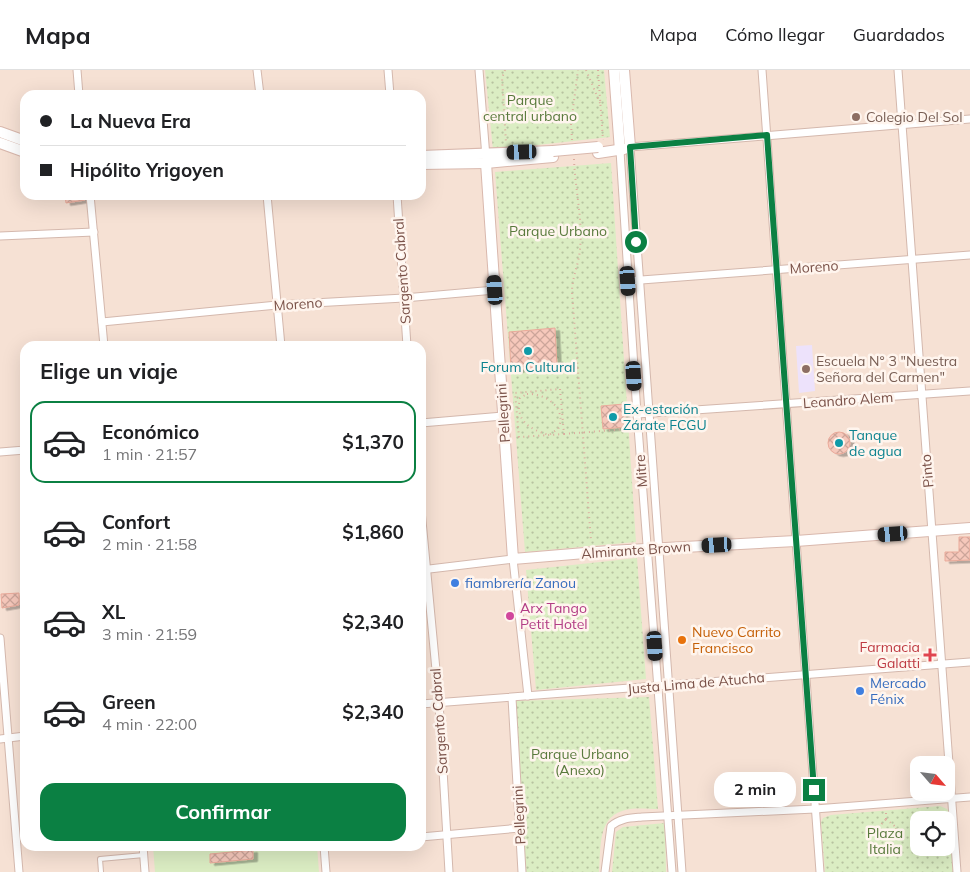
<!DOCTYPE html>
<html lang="es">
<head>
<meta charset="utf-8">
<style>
  :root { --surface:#fff; --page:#f2f2f2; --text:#202124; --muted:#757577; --line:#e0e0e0; --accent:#0b8043 }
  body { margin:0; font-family:Mulish,sans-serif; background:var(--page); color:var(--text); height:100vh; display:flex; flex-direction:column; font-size:19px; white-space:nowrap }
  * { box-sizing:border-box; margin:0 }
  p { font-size:16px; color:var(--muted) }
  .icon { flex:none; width:28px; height:28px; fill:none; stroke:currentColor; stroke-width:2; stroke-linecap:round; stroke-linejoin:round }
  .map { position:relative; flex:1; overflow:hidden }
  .sheet { position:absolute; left:20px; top:271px; width:406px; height:510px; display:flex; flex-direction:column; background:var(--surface); border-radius:15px; box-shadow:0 5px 20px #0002 }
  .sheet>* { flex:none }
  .guide { position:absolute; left:20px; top:20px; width:406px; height:110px; border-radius:15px; box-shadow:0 5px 20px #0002; display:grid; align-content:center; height:110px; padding:0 20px; background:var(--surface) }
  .needle { width:32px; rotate:118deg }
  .fabs { position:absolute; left:910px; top:686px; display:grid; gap:10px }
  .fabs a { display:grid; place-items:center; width:45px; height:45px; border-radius:10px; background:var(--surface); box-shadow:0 5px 20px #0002; font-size:25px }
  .end { position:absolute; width:22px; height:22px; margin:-11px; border:6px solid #0b8043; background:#fff; box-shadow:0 0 0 2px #fff }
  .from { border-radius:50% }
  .bubble { position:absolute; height:35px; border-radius:15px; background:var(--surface); box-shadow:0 5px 20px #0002; font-size:16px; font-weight:700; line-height:35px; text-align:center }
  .car { position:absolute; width:15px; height:30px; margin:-15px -8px; border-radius:6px; box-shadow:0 0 4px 1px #0007; background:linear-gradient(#222 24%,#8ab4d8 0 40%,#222 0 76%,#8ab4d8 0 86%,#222 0) }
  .guide b { display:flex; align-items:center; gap:18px; height:48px; font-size:19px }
  .guide b+b { border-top:1px solid var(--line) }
  .guide i { width:12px; height:12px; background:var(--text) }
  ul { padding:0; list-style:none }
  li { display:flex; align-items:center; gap:15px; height:82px; margin:0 10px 8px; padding:0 10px; border:2px solid transparent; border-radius:15px }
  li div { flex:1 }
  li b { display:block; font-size:19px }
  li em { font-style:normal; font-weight:700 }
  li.on { border-color:var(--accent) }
  li>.icon { width:45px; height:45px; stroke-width:1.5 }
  h2 { padding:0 20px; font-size:22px; line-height:60px }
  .cta { display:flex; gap:10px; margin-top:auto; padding:10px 20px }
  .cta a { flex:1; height:58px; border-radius:15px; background:var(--accent); color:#fff; font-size:20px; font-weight:700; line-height:58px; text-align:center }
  header { display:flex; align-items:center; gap:30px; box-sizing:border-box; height:70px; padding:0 25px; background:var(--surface); border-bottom:1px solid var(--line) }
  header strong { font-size:24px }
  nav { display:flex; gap:28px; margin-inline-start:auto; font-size:18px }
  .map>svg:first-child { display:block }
</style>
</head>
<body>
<header>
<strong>Mapa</strong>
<nav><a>Mapa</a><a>Cómo llegar</a><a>Guardados</a></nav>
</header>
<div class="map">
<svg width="970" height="802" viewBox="0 0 970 802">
  <defs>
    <pattern id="grass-dots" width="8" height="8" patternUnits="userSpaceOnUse" patternTransform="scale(1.25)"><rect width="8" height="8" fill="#dbedc3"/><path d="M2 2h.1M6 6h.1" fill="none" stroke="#b7c2a0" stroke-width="1.8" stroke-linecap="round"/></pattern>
    <pattern id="building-cross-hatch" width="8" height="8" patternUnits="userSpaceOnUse" patternTransform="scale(1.25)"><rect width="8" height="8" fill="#f6c8bb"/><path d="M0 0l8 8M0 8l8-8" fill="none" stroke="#cca59a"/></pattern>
    <filter id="shadow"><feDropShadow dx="4.5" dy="2.5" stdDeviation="0" flood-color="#0004"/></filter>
  </defs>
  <rect width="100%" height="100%" fill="#fef0e6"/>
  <path fill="#f6e1d4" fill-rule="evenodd" d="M0,0H970V802H0ZM25,25H421V125H25ZM25,276H421V776H25ZM919,695H946V722H919ZM919,750H946V778H919Z"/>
  <path fill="#ede2fb" d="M812,275L815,321L799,323L796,276Z"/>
  <g fill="url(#grass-dots)" fill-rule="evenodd">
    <path d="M485,0H604L610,67L493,80Z"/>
    <path d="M611,93L636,472L525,482L495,102Z"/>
    <path d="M637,488L646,609L536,620L526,500Z"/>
    <path d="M649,627L658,739C647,739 632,737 622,741C597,749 601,780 599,802H526L512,631Z"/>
    <path d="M940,736L947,739L950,743L953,802H825L821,752L823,748L831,745ZM919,750H946V778H919Z"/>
    <path d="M665,753L666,802H612L616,762L623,757Z"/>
  </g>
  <path fill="#dbedc3" d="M153,776H317L319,802H155Z"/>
  <g fill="url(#building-cross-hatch)" stroke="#eaaa9a" filter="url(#shadow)">
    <path d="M65,125H85V130L66,133Z"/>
    <path d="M555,258L557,296L511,300L509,262Z"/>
    <path d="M624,334L626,357L603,359L601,336Z"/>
    <circle cx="839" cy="373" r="11"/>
    <path d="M959,467H970V490L945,491V482H959Z"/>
    <path d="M19,523V535L2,538L1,524Z"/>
    <path d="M253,780V789L210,793V784Z"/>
  </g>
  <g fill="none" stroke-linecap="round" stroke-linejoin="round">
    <defs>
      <path id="lane" d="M101,802L100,789L144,785"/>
      <g id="street">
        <path d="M77,0L79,25"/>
        <path d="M257,0L260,25"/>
        <path d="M388,0L390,25"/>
        <path d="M479,0L486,87"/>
        <path d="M762,0L820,802"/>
        <path d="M898,0L957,802"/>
        <path d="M620,81L637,344L672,802"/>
        <path d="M90,125L104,276"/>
        <path d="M267,125L281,276"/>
        <path d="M397,125L407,276"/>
        <path d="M0,166L94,162"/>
        <path d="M628,211L970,185"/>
        <path d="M102,252L277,235L404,228L495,220"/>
        <path d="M637,344L970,321"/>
        <path d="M421,353L503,346"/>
        <path d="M0,382L25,380"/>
        <path d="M421,440L439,632L449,802"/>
        <path d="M421,500L513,489L528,626"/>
        <path d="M0,568L19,802"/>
        <path d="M512,628L522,802"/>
        <path d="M421,634L970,592"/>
        <path d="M0,669L25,666"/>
        <path d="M421,767L520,758"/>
        <path d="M143,776L145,802"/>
        <path d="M324,776L326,802"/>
        <path d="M605,802L611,756C620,748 631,748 642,747L815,739L970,727"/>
        <path d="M682,802L630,77L970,49"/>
      </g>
      <g id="secondary">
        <path d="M614,0L620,81"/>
        <path d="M624,0L630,77"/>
        <path d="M0,62L25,71"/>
        <path d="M0,73L25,82"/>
        <path d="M598,83L624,79"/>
        <path d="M421,86L553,81"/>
        <path d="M486,93L513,489L609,481L796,471L970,458"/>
        <path d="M421,94L486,93L553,87"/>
      </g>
    </defs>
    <use href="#lane" stroke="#d4b8ad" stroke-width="6"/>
    <use href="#street" stroke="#d4b8ad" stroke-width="9"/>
    <use href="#secondary" stroke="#d9b8ad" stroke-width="12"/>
    <g stroke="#dbab9e" stroke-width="2" stroke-dasharray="1 4" stroke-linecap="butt">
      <path d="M505,0L502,8L506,73"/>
      <path d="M586,0L600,33"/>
      <path d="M598,0L603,70"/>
      <path d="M572,70L571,54L578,0"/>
      <path d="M574,89C575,119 583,150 580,179C579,194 572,207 572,222L591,471"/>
      <path d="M560,319L564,364L519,367L515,323Z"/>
      <path d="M527,324C546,323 568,339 558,359L549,365C529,359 515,351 520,328Z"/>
      <path d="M564,364L626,359"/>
      <path d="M886,743V749"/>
      <path d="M886,749L897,758L888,769L877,759Z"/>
    </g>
    <use href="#lane" stroke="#fff" stroke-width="4"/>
    <use href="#street" stroke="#fff" stroke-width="7"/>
    <use href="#secondary" stroke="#fff" stroke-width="10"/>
    <defs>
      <path id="secondary-bridge" d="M553,81L598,77"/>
    </defs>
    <use href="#secondary-bridge" stroke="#d9b8ad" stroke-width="12" stroke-linecap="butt"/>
    <use href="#secondary-bridge" stroke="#fff" stroke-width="10"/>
  </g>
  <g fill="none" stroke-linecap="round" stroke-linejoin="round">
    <path stroke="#0b8043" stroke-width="6" d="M636,172L630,77L767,65L814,720"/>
  </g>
  <g fill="#8d6e63" stroke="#fff5ee" stroke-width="2">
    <circle cx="856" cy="47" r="5"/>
    <circle cx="806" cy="299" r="5"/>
  </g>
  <g fill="#0f9aa8" stroke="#fff5ee" stroke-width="2">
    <circle cx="528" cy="281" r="5"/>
    <circle cx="613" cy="347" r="5"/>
    <circle cx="839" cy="373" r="5"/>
  </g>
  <g fill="#3f7fe0" stroke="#fff5ee" stroke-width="2">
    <circle cx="455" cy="513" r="5"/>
    <circle cx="860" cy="621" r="5"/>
  </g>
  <circle fill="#d1479c" stroke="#fff5ee" stroke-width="2" cx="510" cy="546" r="5"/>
  <circle fill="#e8710a" stroke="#fff5ee" stroke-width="2" cx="682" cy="570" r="5"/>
  <path fill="#e0444e" stroke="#fff5ee" stroke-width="2" d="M927.5 577.5h5v5h5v5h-5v5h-5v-5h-5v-5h5z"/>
  <g text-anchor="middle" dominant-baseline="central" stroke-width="5" stroke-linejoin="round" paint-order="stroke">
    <g font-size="14" fill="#597a3c" stroke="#fff5ee">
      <text x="530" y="30">Parque<tspan x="530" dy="16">central urbano</tspan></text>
      <text x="558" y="161">Parque Urbano</text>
      <text x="580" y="684">Parque Urbano<tspan x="580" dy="16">(Anexo)</tspan></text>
      <text x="885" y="763">Plaza<tspan x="885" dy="16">Italia</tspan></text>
    </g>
    <g font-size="14" fill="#785e54" stroke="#fff5ee" text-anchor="start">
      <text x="866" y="47">Colegio Del Sol</text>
      <text x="816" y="291">Escuela N° 3 "Nuestra<tspan x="816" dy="16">Señora del Carmen"</tspan></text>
    </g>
    <g font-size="14" fill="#7a5148" stroke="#fff5ee">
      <text transform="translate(814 197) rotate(-4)">Moreno</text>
      <text transform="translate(402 201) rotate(-94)">Sargento Cabral</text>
      <text transform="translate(298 234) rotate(-4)">Moreno</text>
      <text transform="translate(848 330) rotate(-4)">Leandro Alem</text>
      <text transform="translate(503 343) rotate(-94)">Pellegrini</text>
      <text transform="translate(641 401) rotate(-94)">Mitre</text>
      <text transform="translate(927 401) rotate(-95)">Pinto</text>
      <text transform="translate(636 480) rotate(-4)">Almirante Brown</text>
      <text transform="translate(696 613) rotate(-5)">Justa Lima de Atucha</text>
      <text transform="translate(439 651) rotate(-94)">Sargento Cabral</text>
      <text transform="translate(519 745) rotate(-93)">Pellegrini</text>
    </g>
    <g font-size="14" fill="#0d838f" stroke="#fff5ee" text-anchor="start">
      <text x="528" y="297" text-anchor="middle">Forum Cultural</text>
      <text x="623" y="339">Ex-estación<tspan x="623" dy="16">Zárate FCGU</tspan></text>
      <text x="849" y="365">Tanque<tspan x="849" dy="16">de agua</tspan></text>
    </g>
    <g font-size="14" fill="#366cbe" stroke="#fff5ee" text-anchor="start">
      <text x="465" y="513">fiambrería Zanou</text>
      <text x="870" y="613">Mercado<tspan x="870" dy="16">Fénix</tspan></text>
    </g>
    <g font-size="14" fill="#b23c85" stroke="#fff5ee" text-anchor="start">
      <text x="520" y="538">Arx Tango<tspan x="520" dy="16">Petit Hotel</tspan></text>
    </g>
    <g font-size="14" fill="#c56008" stroke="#fff5ee" text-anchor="start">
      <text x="692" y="562">Nuevo Carrito<tspan x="692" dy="16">Francisco</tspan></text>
    </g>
    <g font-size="14" fill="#be3a42" stroke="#fff5ee" text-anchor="end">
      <text x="920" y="577">Farmacia<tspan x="920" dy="16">Galatti</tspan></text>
    </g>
  </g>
</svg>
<div class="fabs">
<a><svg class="needle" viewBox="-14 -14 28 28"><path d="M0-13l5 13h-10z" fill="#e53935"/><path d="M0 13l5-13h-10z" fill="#757577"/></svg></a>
<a><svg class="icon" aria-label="locate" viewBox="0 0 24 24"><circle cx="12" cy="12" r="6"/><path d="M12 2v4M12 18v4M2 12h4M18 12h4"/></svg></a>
</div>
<i class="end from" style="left:636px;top:172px"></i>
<i class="end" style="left:814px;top:720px"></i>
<div class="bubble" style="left:714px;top:702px;width:82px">2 min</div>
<i class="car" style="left:522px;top:82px;rotate:268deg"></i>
<i class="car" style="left:628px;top:211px;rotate:176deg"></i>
<i class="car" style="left:495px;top:220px;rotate:356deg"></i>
<i class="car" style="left:634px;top:306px;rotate:176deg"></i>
<i class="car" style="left:893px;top:464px;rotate:266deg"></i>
<i class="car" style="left:717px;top:475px;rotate:267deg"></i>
<i class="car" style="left:655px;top:576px;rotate:176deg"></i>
<div class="guide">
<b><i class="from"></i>La Nueva Era</b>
<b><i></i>Hipólito Yrigoyen</b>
</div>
<section class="sheet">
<h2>Elige un viaje</h2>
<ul>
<li class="on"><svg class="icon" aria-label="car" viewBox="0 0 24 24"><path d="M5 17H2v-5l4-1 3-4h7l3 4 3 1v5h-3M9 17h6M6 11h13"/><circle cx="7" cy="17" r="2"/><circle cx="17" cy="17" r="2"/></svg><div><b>Económico</b><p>1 min · 21:57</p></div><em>$1,370</em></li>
<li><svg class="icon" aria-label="car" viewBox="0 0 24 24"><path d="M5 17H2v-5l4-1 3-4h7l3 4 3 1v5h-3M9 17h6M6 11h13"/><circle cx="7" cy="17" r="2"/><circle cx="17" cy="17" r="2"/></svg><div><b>Confort</b><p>2 min · 21:58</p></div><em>$1,860</em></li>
<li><svg class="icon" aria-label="car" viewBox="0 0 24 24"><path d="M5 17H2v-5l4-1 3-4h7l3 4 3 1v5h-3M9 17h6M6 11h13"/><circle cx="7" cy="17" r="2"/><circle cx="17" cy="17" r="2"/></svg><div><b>XL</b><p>3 min · 21:59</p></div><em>$2,340</em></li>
<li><svg class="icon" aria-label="car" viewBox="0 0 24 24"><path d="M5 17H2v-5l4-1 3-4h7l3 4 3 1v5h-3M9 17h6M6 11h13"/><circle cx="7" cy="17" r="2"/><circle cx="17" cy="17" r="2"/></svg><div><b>Green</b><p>4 min · 22:00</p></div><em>$2,340</em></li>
</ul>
<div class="cta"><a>Confirmar</a></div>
</section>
</div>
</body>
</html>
